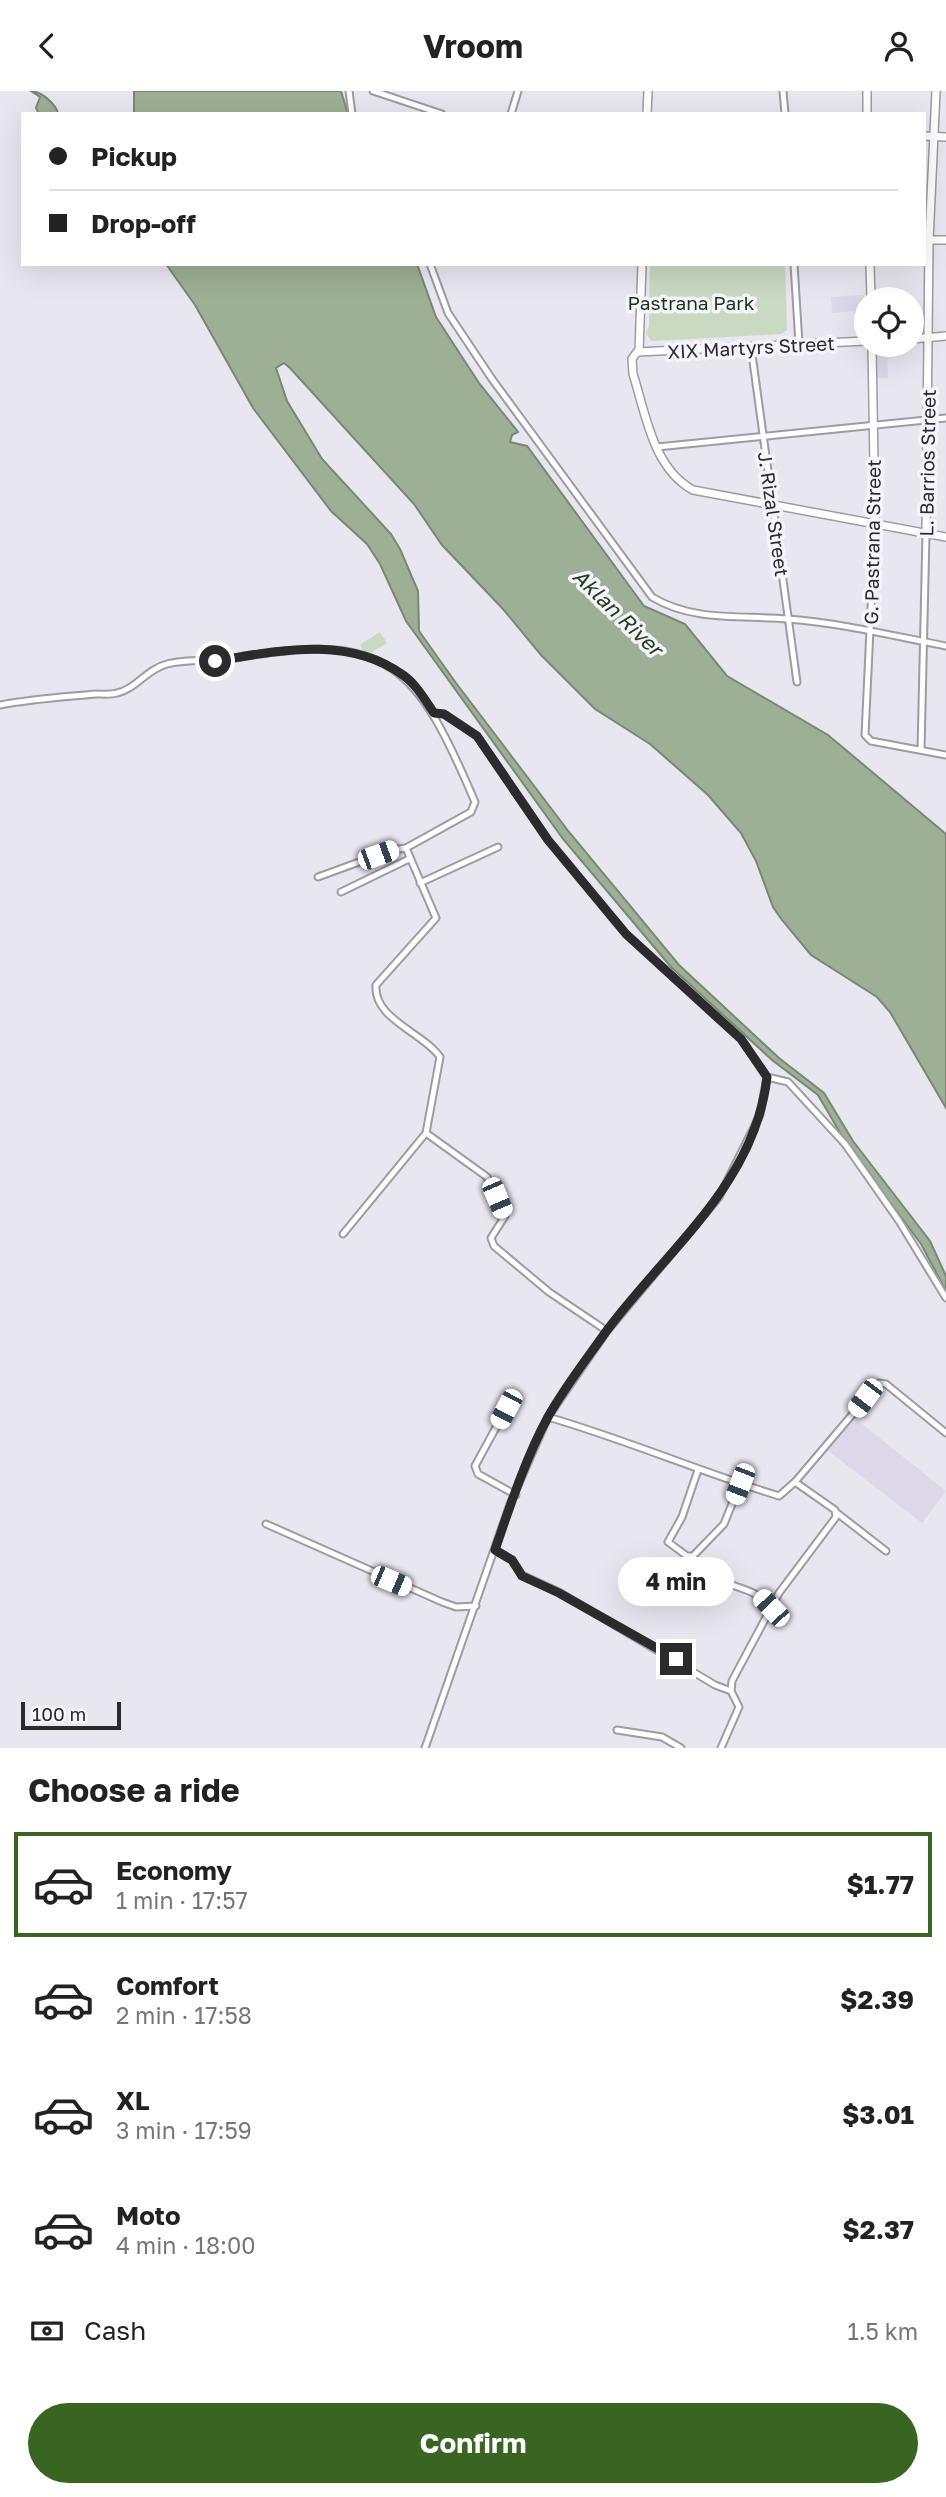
<!DOCTYPE html>
<html lang="en">
<head>
<meta charset="utf-8">
<style>
  :root { --surface:#fff; --page:#f6f6f6; --text:#222; --muted:#767676; --line:#e0e0e0; --accent:#396421 }
  body { margin:0; font-family:"Golos Text",sans-serif; background:var(--page); color:var(--text); height:100vh; display:flex; flex-direction:column; font-size:26px; white-space:nowrap }
  * { box-sizing:border-box; margin:0 }
  p { font-size:23px; color:var(--muted) }
  .icon { flex:none; width:38px; height:38px; fill:none; stroke:currentColor; stroke-width:2; stroke-linecap:round; stroke-linejoin:round }
  .map { position:relative; height:1657px; overflow:hidden }
  .drawer { display:flex; flex-direction:column; background:var(--surface); flex:1 }
  .drawer>* { flex:none }
  .top-card { position:absolute; left:21px; top:21px; width:905px; height:154px; border-radius:0px; box-shadow:0 7px 28px #0002; display:grid; align-content:center; height:154px; padding:0 28px; background:var(--surface) }
  .fabs { position:absolute; left:854px; top:196px; display:grid; gap:14px }
  .fabs a { display:grid; place-items:center; width:70px; height:70px; border-radius:50%; background:var(--surface); box-shadow:0 7px 28px #0002; font-size:35px }
  .scale { position:absolute; left:21px; bottom:18px; width:100px; box-sizing:border-box; padding-left:7px; border:4px solid #2b2a2d; border-top:0; font-size:19px; line-height:24px; white-space:nowrap; color:#2b2a2d; -webkit-text-stroke:5px #f5f3fd; paint-order:stroke }
  .end { position:absolute; width:32px; height:32px; margin:-16px; border:9px solid #2b2a2d; background:#fff; box-shadow:0 0 0 4px #fff }
  .from { border-radius:50% }
  .bubble { position:absolute; height:49px; border-radius:24px; background:var(--surface); box-shadow:0 7px 28px #0002; font-size:23px; font-weight:700; line-height:49px; text-align:center }
  .car { position:absolute; width:21px; height:42px; margin:-21px -10px; border-radius:9px; box-shadow:0 0 5px 2px #0007; background:linear-gradient(#fff 24%,#345 0 40%,#fff 0 76%,#345 0 86%,#fff 0) }
  .top-card b { display:flex; align-items:center; gap:24px; height:66px; font-size:26px }
  .top-card b+b { border-top:2px solid var(--line) }
  .top-card i { width:18px; height:18px; background:var(--text) }
  ul { padding:0; list-style:none }
  li { display:flex; align-items:center; gap:21px; height:105px; margin:0 14px 10px; padding:0 14px; border:4px solid transparent; border-radius:0px }
  li div { flex:1 }
  li b { display:block; font-size:26px }
  li em { font-style:normal; font-weight:700 }
  li.current { border-color:var(--accent) }
  li>.icon { width:63px; height:63px; stroke-width:1.5 }
  h2 { padding:0 28px; font-size:32px; line-height:84px }
  .pay { display:flex; align-items:center; gap:18px; height:77px; padding:0 28px; font-size:26px }
  .pay p { margin-inline-start:auto }
  .action { display:flex; gap:14px; margin-top:auto; padding:14px 28px }
  .action a { flex:1; height:80px; border-radius:42px; background:var(--accent); color:#fff; font-size:28px; font-weight:700; line-height:80px; text-align:center }
  header { display:flex; justify-content:space-between; align-items:center; height:91px; padding:0 28px; background:var(--surface); font-size:32px; font-weight:700 }
  .map>svg:first-child { display:block }
</style>
</head>
<body>
<header><svg class="icon" aria-label="back" viewBox="0 0 24 24"><path d="M15 5l-7 7 7 7"/></svg>Vroom<svg class="icon" aria-label="person" viewBox="0 0 24 24"><circle cx="12" cy="8" r="4"/><path d="M4 21q1-7 8-7t8 7"/></svg></header>
<div class="map">
<svg width="946" height="1657" viewBox="0 0 946 1657">
  <rect width="100%" height="100%" fill="#e8e6ef"/>
  <g fill="#ddd8e9">
    <path d="M864,204L865,229H855L854,220L832,222L831,206Z"/>
    <path d="M877,256H887L888,287H878Z"/>
    <path d="M852,1325L946,1400L922,1432L826,1358Z"/>
  </g>
  <g fill="#c9d9c2">
    <path d="M650,173H785L787,239L781,243L651,250L646,242L649,235Z"/>
    <path d="M380,541L387,552L366,565L360,554Z"/>
  </g>
  <g fill="#9daf95" stroke="#7b8776" stroke-width="2">
    <path d="M31,0C41,0 57,14 58,23H39L36,17L40,6Z"/>
    <path d="M134,0H341L348,23H134Z"/>
    <path d="M166,173H417L436,226L479,292L518,341L512,344L510,351L527,355L644,515L685,533L727,585L828,644L946,743V1017L890,921L877,906L811,864L782,829L773,816L756,770L741,742L708,704L650,653L595,618L541,564L503,518L442,454L414,413L290,277L284,272L276,277L287,310L322,368L391,443L400,458L418,500L419,540L456,592L569,741L679,874L779,967L824,1002L853,1050L930,1150L946,1185V1200L921,1153L846,1052L818,1004L772,969L671,876L563,748L406,530L380,473L367,453L331,420L253,317L195,214Z"/>
  </g>
  <g fill="none" stroke-linecap="round" stroke-linejoin="round">
    <defs>
      <g id="minor">
        <path d="M349,0L352,23"/>
        <path d="M373,0L442,23"/>
        <path d="M783,0L785,23"/>
        <path d="M511,23L518,0"/>
        <path d="M430,173L448,222L492,288L652,506C693,531 742,524 788,528C841,532 894,545 946,555"/>
        <path d="M794,173L799,253"/>
        <path d="M751,256L797,591"/>
        <path d="M657,356L946,327"/>
        <path d="M875,433L865,644L871,650L946,664"/>
        <path d="M0,614C31,608 64,606 96,603C103,603 110,604 117,602C136,598 147,578 167,573C188,567 213,571 236,567C390,539 417,575 475,711L471,721L406,757L436,827L376,894C373,928 424,942 440,966L426,1042L487,1086L505,1125L491,1147L494,1155L549,1201L607,1240"/>
        <path d="M921,659L926,443"/>
        <path d="M318,786L392,759L406,757"/>
        <path d="M420,792L498,756"/>
        <path d="M341,801L409,768"/>
        <path d="M767,986L788,991L845,1053L899,1130L946,1207"/>
        <path d="M343,1143L426,1042"/>
        <path d="M506,1318L475,1375L478,1383L516,1404"/>
        <path d="M548,1326C627,1349 701,1381 779,1405L795,1391L879,1292L886,1293L946,1342"/>
        <path d="M698,1379L682,1426L668,1451L687,1465H693L724,1433L740,1393"/>
        <path d="M837,1422L886,1460"/>
        <path d="M266,1433L442,1511L456,1516L476,1515"/>
        <path d="M495,1459L512,1469L522,1484L559,1501L715,1594L731,1600"/>
        <path d="M690,1466C702,1474 714,1485 728,1492C749,1502 751,1496 771,1517"/>
        <path d="M617,1639L662,1646L681,1657"/>
        <path d="M425,1657L510,1413L548,1326L607,1240L719,1106L760,1024L767,986L741,948L626,843L548,749L477,645L444,623L434,622"/>
        <path d="M721,1657L739,1616L731,1600L732,1590L779,1502L836,1426L835,1419L795,1391"/>
      </g>
      <g id="tertiary">
        <path d="M867,0V23"/>
        <path d="M647,23L648,0"/>
        <path d="M924,45L946,46"/>
        <path d="M924,149H946"/>
        <path d="M870,173L871,208"/>
        <path d="M912,248L946,245"/>
        <path d="M866,250L637,261L632,268L633,283C646,324 653,377 693,399L946,446"/>
        <path d="M872,254L875,433"/>
        <path d="M639,261L642,173"/>
        <path d="M926,443L929,149L936,0"/>
      </g>
    </defs>
    <use href="#minor" stroke="#9e9ba4" stroke-width="9"/>
    <use href="#tertiary" stroke="#9e9ba4" stroke-width="10"/>
    <use href="#minor" stroke="#fff" stroke-width="5"/>
    <use href="#tertiary" stroke="#fff" stroke-width="7"/>
  </g>
  <g fill="none" stroke-linecap="round" stroke-linejoin="round">
    <path stroke="#2b2a2d" stroke-width="9" d="M215,570C278,560 347,544 403,584C416,593 425,609 434,622L444,623L477,645L548,749L626,843L741,948L767,986C755,1094 665,1160 605,1242C586,1269 564,1297 548,1326C526,1366 510,1415 495,1459L512,1469L522,1485L559,1502L676,1568"/>
  </g>
  <g text-anchor="middle" dominant-baseline="central" stroke-width="7" stroke-linejoin="round" paint-order="stroke">
    <g font-size="19" fill="#1b350c" stroke="#f5f3fd">
      <text x="691" y="211">Pastrana Park</text>
    </g>
    <g font-size="19" fill="#2b2a2d" stroke="#f5f3fd">
      <text transform="translate(751 256) rotate(-3)">XIX Martyrs Street</text>
      <text transform="translate(927 372) rotate(-89)">L. Barrios Street</text>
      <text transform="translate(774 423) rotate(82)">J. Rizal Street</text>
      <text transform="translate(872 451) rotate(-89)">G. Pastrana Street</text>
    </g>
    <g font-size="21" font-style="italic" fill="#243e16" stroke="#f5f3fd">
      <text transform="translate(618 521) rotate(44)">Aklan River</text>
    </g>
  </g>
</svg>
<div class="fabs">
<a><svg class="icon" aria-label="locate" viewBox="0 0 24 24"><circle cx="12" cy="12" r="6"/><path d="M12 2v4M12 18v4M2 12h4M18 12h4"/></svg></a>
</div>
<div class="scale">100 m</div>
<i class="end from" style="left:215px;top:570px"></i>
<i class="end" style="left:676px;top:1568px"></i>
<div class="bubble" style="left:618px;top:1466px;width:116px">4 min</div>
<i class="car" style="left:378px;top:764px;rotate:70deg"></i>
<i class="car" style="left:497px;top:1107px;rotate:157deg"></i>
<i class="car" style="left:865px;top:1307px;rotate:217deg"></i>
<i class="car" style="left:506px;top:1318px;rotate:208deg"></i>
<i class="car" style="left:740px;top:1393px;rotate:201deg"></i>
<i class="car" style="left:391px;top:1490px;rotate:113deg"></i>
<i class="car" style="left:771px;top:1517px;rotate:317deg"></i>
<div class="top-card">
<b><i class="from"></i>Pickup</b>
<b><i></i>Drop-off</b>
</div>
</div>
<section class="drawer">
<h2>Choose a ride</h2>
<ul>
<li class="current"><svg class="icon" aria-label="car" viewBox="0 0 24 24"><path d="M5 17H2v-5l4-1 3-4h7l3 4 3 1v5h-3M9 17h6M6 11h13"/><circle cx="7" cy="17" r="2"/><circle cx="17" cy="17" r="2"/></svg><div><b>Economy</b><p>1 min · 17:57</p></div><em>$1.77</em></li>
<li><svg class="icon" aria-label="car" viewBox="0 0 24 24"><path d="M5 17H2v-5l4-1 3-4h7l3 4 3 1v5h-3M9 17h6M6 11h13"/><circle cx="7" cy="17" r="2"/><circle cx="17" cy="17" r="2"/></svg><div><b>Comfort</b><p>2 min · 17:58</p></div><em>$2.39</em></li>
<li><svg class="icon" aria-label="car" viewBox="0 0 24 24"><path d="M5 17H2v-5l4-1 3-4h7l3 4 3 1v5h-3M9 17h6M6 11h13"/><circle cx="7" cy="17" r="2"/><circle cx="17" cy="17" r="2"/></svg><div><b>XL</b><p>3 min · 17:59</p></div><em>$3.01</em></li>
<li><svg class="icon" aria-label="car" viewBox="0 0 24 24"><path d="M5 17H2v-5l4-1 3-4h7l3 4 3 1v5h-3M9 17h6M6 11h13"/><circle cx="7" cy="17" r="2"/><circle cx="17" cy="17" r="2"/></svg><div><b>Moto</b><p>4 min · 18:00</p></div><em>$2.37</em></li>
</ul>
<div class="pay"><svg class="icon" aria-label="cash" viewBox="0 0 24 24"><path d="M3 7h18v10H3z"/><circle cx="12" cy="12" r="2"/></svg>Cash<p>1.5 km</p></div>
<div class="action"><a>Confirm</a></div>
</section>
</body>
</html>
